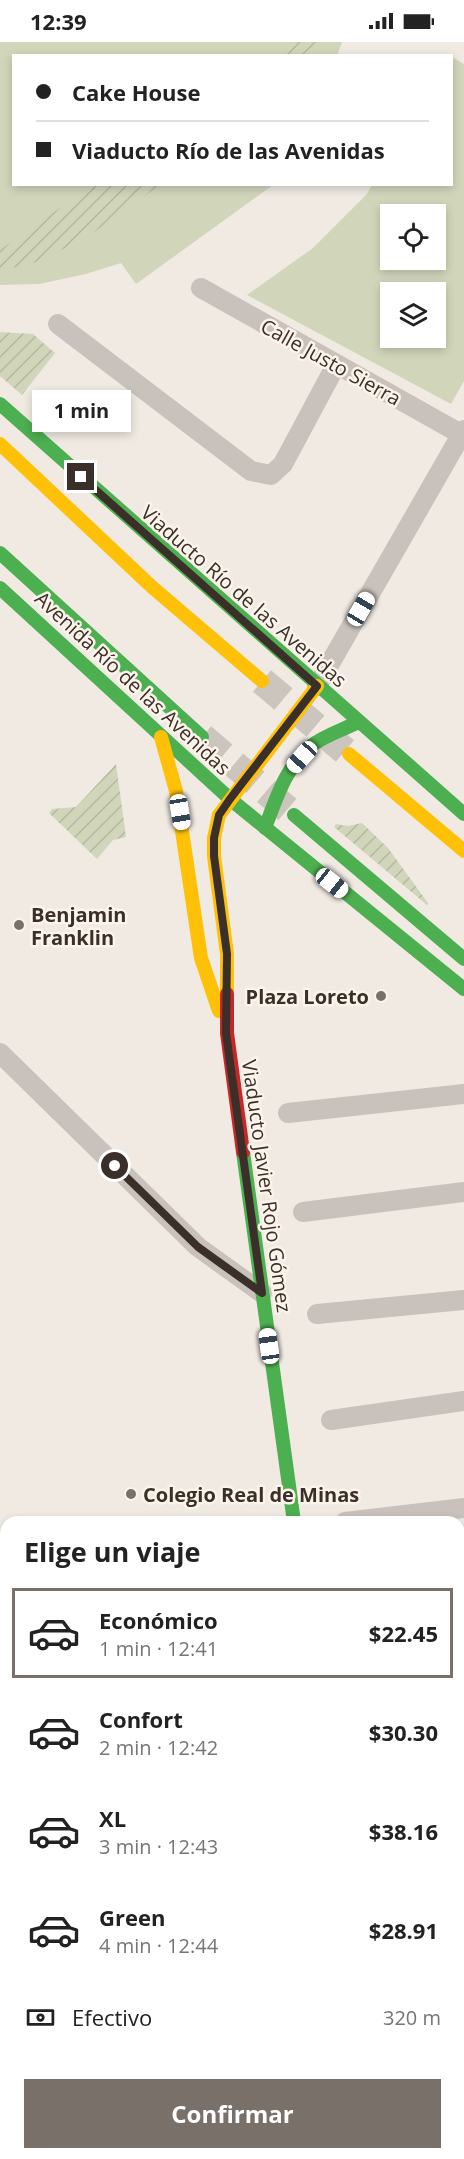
<!DOCTYPE html>
<html lang="es">
<head>
<meta charset="utf-8">
<style>
  :root { --surface:#fff; --page:#f2f2f2; --text:#222; --muted:#767676; --line:#e0e0e0; --accent:#7a706a }
  body { margin:0; font-family:"Open Sans",sans-serif; background:var(--page); color:var(--text); height:100vh; display:flex; flex-direction:column; font-size:22px; white-space:nowrap }
  * { box-sizing:border-box; margin:0 }
  p { font-size:20px; color:var(--muted) }
  .icon { flex:none; width:33px; height:33px; fill:none; stroke:currentColor; stroke-width:2; stroke-linecap:round; stroke-linejoin:round }
  .map { position:relative; flex:1; overflow:hidden }
  .panel { position:absolute; left:0px; top:1474px; width:465px; height:644px; display:flex; flex-direction:column; background:var(--surface); border-radius:18px 18px 0 0; box-shadow:0 3px 9px #0003 }
  .panel>* { flex:none }
  .banner { position:absolute; left:12px; top:12px; width:441px; height:132px; border-radius:0px; box-shadow:0 3px 9px #0003; display:grid; align-content:center; height:132px; padding:0 24px; background:var(--surface) }
  .buttons { position:absolute; left:380px; top:162px; display:grid; gap:12px }
  .buttons a { display:grid; place-items:center; width:66px; height:66px; border-radius:0px; background:var(--surface); box-shadow:0 3px 9px #0003; font-size:30px }
  .end { position:absolute; width:27px; height:27px; margin:-14px; border:8px solid #3b2f29; background:#fff; box-shadow:0 0 0 3px #fff }
  .from { border-radius:50% }
  .bubble { position:absolute; height:42px; border-radius:0px; background:var(--surface); box-shadow:0 3px 9px #0003; font-size:20px; font-weight:700; line-height:42px; text-align:center }
  .car { position:absolute; width:18px; height:36px; margin:-18px -9px; border-radius:8px; box-shadow:0 0 4px 2px #0007; background:linear-gradient(#fff 24%,#345 0 40%,#fff 0 76%,#345 0 86%,#fff 0) }
  .banner b { display:flex; align-items:center; gap:21px; height:57px; font-size:22px }
  .banner b+b { border-top:2px solid var(--line) }
  .banner i { width:15px; height:15px; background:var(--text) }
  ul { padding:0; list-style:none }
  li { display:flex; align-items:center; gap:18px; height:90px; margin:0 12px 9px; padding:0 12px; border:3px solid transparent; border-radius:0px }
  li div { flex:1 }
  li b { display:block; font-size:22px }
  li em { font-style:normal; font-weight:700 }
  li.active { border-color:var(--accent) }
  li>.icon { width:54px; height:54px; stroke-width:1.5 }
  h2 { padding:0 24px; font-size:27px; line-height:72px }
  .pay { display:flex; align-items:center; gap:15px; height:66px; padding:0 24px; font-size:22px }
  .pay p { margin-inline-start:auto }
  .action { display:flex; gap:12px; margin-top:auto; padding:12px 24px }
  .action a { flex:1; height:69px; border-radius:0px; background:var(--accent); color:#fff; font-size:24px; font-weight:700; line-height:69px; text-align:center }
  .status { display:flex; justify-content:space-between; align-items:center; height:42px; padding:0 30px; background:var(--surface); direction:ltr }
  .status svg { height:16px; fill:currentColor }
  .map>svg:first-child { display:block }
</style>
</head>
<body>
<div class="status"><b>12:39</b><svg viewBox="0 0 49 12"><path d="M0 12V9h3v3zM5 12V6h3v6zM10 12V3h3v9zM15 12V0h3v12zM26 1h20v11H26zM47 4h2v5h-2z"/></svg></div>
<div class="map">
<svg width="464" height="2117" viewBox="0 0 464 2117">
  <defs>
    <pattern id="garden-furrows" width="10" height="10" patternUnits="userSpaceOnUse" patternTransform="scale(1.5)"><rect width="10" height="10" fill="#d1d6bb"/><path d="M-1 1l2-2M0 10L10 0M9 11l2-2" fill="none" stroke="#b4b8a1"/></pattern>
  </defs>
  <rect width="100%" height="100%" fill="#f0eae3"/>
  <g fill="#d1d6bb" fill-rule="evenodd">
    <path d="M0,0H342L337,14H14V142L273,143L136,242L121,221L86,232L39,242L0,243Z"/>
    <path d="M452,15L464,22V339L451,362L247,253L313,206L367,152L372,143L452,142ZM390,172H435V218H390ZM435,250V296H390V250Z"/>
  </g>
  <g fill="url(#garden-furrows)">
    <path d="M297,0H321L313,13H278Z"/>
    <path d="M94,142L160,143L83,198L29,223L0,228V208Z"/>
    <path d="M0,290L33,292L55,311L22,353L0,334Z"/>
    <path d="M116,722L126,795L113,798L97,817L49,771L52,767L76,765Z"/>
    <path d="M362,781L388,806L428,861L427,863L334,785L336,782L348,784Z"/>
  </g>
  <g fill="none" stroke-linecap="round" stroke-linejoin="round">
    <g stroke="#ccc5be" stroke-width="28" stroke-dasharray="28 14" stroke-linecap="butt">
      <path d="M262,639L345,709"/>
      <path d="M202,695L294,773"/>
    </g>
    <g stroke="#c9c2bc" stroke-width="20">
      <path d="M201,246L461,392"/>
      <path d="M58,282L251,429L271,433L283,422L336,323"/>
      <path d="M317,644L464,388"/>
      <path d="M0,1011L198,1205L262,1251"/>
      <path d="M288,1071L464,1052"/>
      <path d="M303,1170L464,1150"/>
      <path d="M317,1272L464,1258"/>
      <path d="M331,1378L464,1359"/>
      <path d="M345,1480L464,1466"/>
      <path d="M459,1571L464,1570"/>
      <path d="M459,1679L464,1678"/>
      <path d="M0,1810L6,1866"/>
      <path d="M459,1851H464"/>
      <path d="M459,1971L464,1970"/>
      <path d="M14,2112L15,2117"/>
      <path d="M164,2117L165,2112"/>
    </g>
    <g stroke="#4caf50" stroke-width="14">
      <path d="M0,362L464,772"/>
      <path d="M0,511L202,695"/>
      <path d="M0,546L230,757L464,947"/>
      <path d="M294,773L464,917"/>
      <path d="M265,786C276,757 286,724 311,704C325,693 343,688 358,680"/>
      <path d="M243,1110L294,1480"/>
      <path d="M380,2112L381,2117"/>
    </g>
    <g stroke="#ffc107" stroke-width="14">
      <path d="M0,402L152,545L262,639"/>
      <path d="M161,695L176,749L201,916L219,969"/>
      <path d="M349,712L464,809"/>
      <path d="M227,952V912L214,814V796L219,773L317,644"/>
    </g>
    <path stroke="#c62828" stroke-width="14" d="M227,952V991L243,1110"/>
  </g>
  <g fill="none" stroke-linecap="round" stroke-linejoin="round">
    <path stroke="#3b2f29" stroke-width="8" d="M81,435L317,644L230,757L219,773L214,796V814L227,912L226,991L262,1251L198,1205L115,1124"/>
  </g>
  <g fill="#7a706a" stroke="#fcf4eb" stroke-width="2">
    <circle cx="19" cy="883" r="6"/>
    <circle cx="381" cy="954" r="6"/>
    <circle cx="131" cy="1452" r="6"/>
  </g>
  <g text-anchor="middle" dominant-baseline="central" stroke-width="5" stroke-linejoin="round" paint-order="stroke">
    <g font-size="20" fill="#3b2f29" stroke="#fcf4eb">
      <text transform="translate(331 320) rotate(29)">Calle Justo Sierra</text>
      <text transform="translate(244 554) rotate(41)">Viaducto Río de las Avenidas</text>
      <text transform="translate(133 641) rotate(43)">Avenida Río de las Avenidas</text>
      <text transform="translate(267 1144) rotate(82)">Viaducto Javier Rojo Gómez</text>
    </g>
    <g font-size="20" font-weight="bold" fill="#3b2f29" stroke="#fcf4eb" text-anchor="start">
      <text x="31" y="872">Benjamin<tspan x="31" dy="23">Franklin</tspan></text>
      <text x="369" y="954" text-anchor="end">Plaza Loreto</text>
      <text x="143" y="1452">Colegio Real de Minas</text>
    </g>
  </g>
</svg>
<div class="buttons">
<a><svg class="icon" aria-label="locate" viewBox="0 0 24 24"><circle cx="12" cy="12" r="6"/><path d="M12 2v4M12 18v4M2 12h4M18 12h4"/></svg></a>
<a><svg class="icon" aria-label="layers" viewBox="0 0 24 24"><path d="M12 4l9 5-9 5-9-5zM3 14l9 5 9-5"/></svg></a>
</div>
<i class="end from" style="left:115px;top:1124px"></i>
<i class="end" style="left:81px;top:435px"></i>
<div class="bubble" style="left:32px;top:348px;width:99px">1 min</div>
<i class="car" style="left:361px;top:567px;rotate:30deg"></i>
<i class="car" style="left:302px;top:715px;rotate:222deg"></i>
<i class="car" style="left:180px;top:770px;rotate:171deg"></i>
<i class="car" style="left:332px;top:841px;rotate:129deg"></i>
<i class="car" style="left:269px;top:1304px;rotate:352deg"></i>
<div class="banner">
<b><i class="from"></i>Cake House</b>
<b><i></i>Viaducto Río de las Avenidas</b>
</div>
<section class="panel">
<h2>Elige un viaje</h2>
<ul>
<li class="active"><svg class="icon" aria-label="car" viewBox="0 0 24 24"><path d="M5 17H2v-5l4-1 3-4h7l3 4 3 1v5h-3M9 17h6M6 11h13"/><circle cx="7" cy="17" r="2"/><circle cx="17" cy="17" r="2"/></svg><div><b>Económico</b><p>1 min · 12:41</p></div><em>$22.45</em></li>
<li><svg class="icon" aria-label="car" viewBox="0 0 24 24"><path d="M5 17H2v-5l4-1 3-4h7l3 4 3 1v5h-3M9 17h6M6 11h13"/><circle cx="7" cy="17" r="2"/><circle cx="17" cy="17" r="2"/></svg><div><b>Confort</b><p>2 min · 12:42</p></div><em>$30.30</em></li>
<li><svg class="icon" aria-label="car" viewBox="0 0 24 24"><path d="M5 17H2v-5l4-1 3-4h7l3 4 3 1v5h-3M9 17h6M6 11h13"/><circle cx="7" cy="17" r="2"/><circle cx="17" cy="17" r="2"/></svg><div><b>XL</b><p>3 min · 12:43</p></div><em>$38.16</em></li>
<li><svg class="icon" aria-label="car" viewBox="0 0 24 24"><path d="M5 17H2v-5l4-1 3-4h7l3 4 3 1v5h-3M9 17h6M6 11h13"/><circle cx="7" cy="17" r="2"/><circle cx="17" cy="17" r="2"/></svg><div><b>Green</b><p>4 min · 12:44</p></div><em>$28.91</em></li>
</ul>
<div class="pay"><svg class="icon" aria-label="cash" viewBox="0 0 24 24"><path d="M3 7h18v10H3z"/><circle cx="12" cy="12" r="2"/></svg>Efectivo<p>320 m</p></div>
<div class="action"><a>Confirmar</a></div>
</section>
</div>
</body>
</html>
